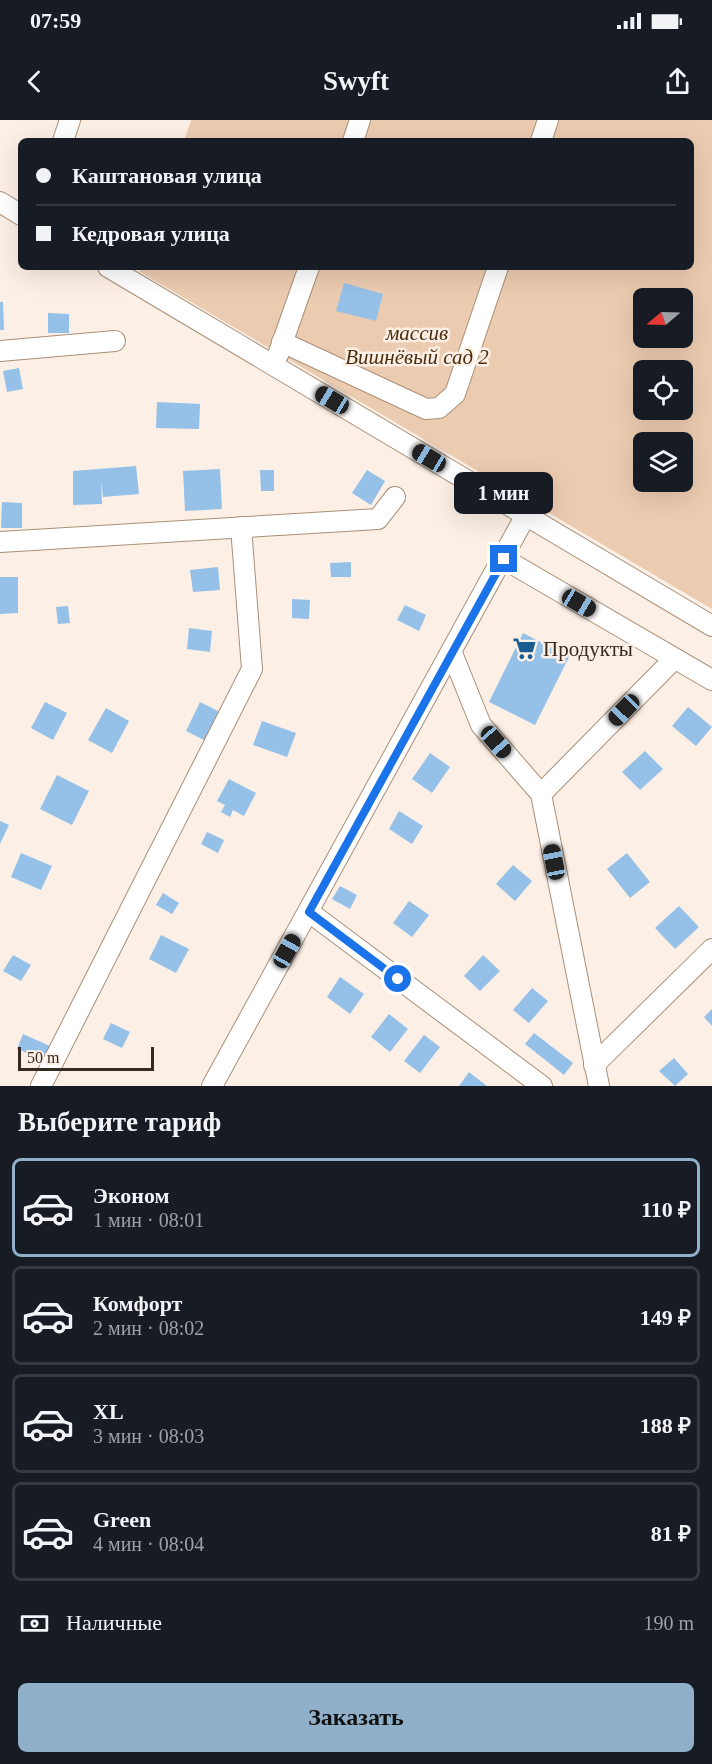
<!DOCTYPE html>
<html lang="ru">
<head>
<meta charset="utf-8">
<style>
  :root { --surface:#171b24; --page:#242831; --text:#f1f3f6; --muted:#9ea1a6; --line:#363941; --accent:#90b0c9 }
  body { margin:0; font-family:Georgia,serif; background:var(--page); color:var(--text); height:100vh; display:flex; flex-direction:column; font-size:22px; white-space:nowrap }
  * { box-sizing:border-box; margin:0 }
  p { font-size:20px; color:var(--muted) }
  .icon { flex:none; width:33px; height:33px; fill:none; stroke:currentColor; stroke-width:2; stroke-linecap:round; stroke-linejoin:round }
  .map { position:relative; height:966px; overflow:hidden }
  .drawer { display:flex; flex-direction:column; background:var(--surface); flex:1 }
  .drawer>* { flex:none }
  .top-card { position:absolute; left:18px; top:18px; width:676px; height:132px; border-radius:9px; box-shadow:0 6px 24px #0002; display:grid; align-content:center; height:132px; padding:0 18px; background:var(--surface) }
  .needle { width:39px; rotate:251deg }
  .tools { position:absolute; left:633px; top:168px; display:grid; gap:12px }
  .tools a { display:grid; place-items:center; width:60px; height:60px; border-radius:9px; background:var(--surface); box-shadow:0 6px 24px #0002; font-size:30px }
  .scale { position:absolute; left:18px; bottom:15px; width:136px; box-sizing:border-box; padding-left:6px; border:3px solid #352a20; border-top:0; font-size:16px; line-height:21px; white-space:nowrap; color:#352a20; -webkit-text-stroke:4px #fcf0e6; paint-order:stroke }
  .end { position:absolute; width:27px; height:27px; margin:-14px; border:8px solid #1a73e8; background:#fff; box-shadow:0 0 0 3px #fff }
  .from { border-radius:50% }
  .bubble { position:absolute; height:42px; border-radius:9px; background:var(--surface); box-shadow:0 6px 24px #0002; font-size:20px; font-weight:600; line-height:42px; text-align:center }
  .car { position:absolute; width:18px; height:36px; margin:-18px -9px; border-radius:8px; box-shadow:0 0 4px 2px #0007; background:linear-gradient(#222 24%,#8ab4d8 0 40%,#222 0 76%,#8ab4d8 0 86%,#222 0) }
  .top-card b { display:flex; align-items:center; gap:21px; height:57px; font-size:22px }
  .top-card b+b { border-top:2px solid var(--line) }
  .top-card i { width:15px; height:15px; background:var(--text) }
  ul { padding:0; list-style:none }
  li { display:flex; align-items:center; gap:18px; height:99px; margin:0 12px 9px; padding:0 6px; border:3px solid var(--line); border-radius:9px }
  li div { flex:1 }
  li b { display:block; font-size:22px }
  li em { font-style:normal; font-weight:600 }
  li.active { border-color:var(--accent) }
  li>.icon { width:54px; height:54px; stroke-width:1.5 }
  h2 { padding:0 18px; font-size:27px; line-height:72px }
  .pay { display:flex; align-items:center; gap:15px; height:66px; padding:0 18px; font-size:22px }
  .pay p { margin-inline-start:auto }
  .action { display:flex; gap:12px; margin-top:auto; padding:12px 18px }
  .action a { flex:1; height:69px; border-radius:9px; background:var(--accent); color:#111; font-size:24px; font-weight:600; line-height:69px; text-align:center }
  .status { display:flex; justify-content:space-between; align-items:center; height:42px; padding:0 30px; background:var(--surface); direction:ltr }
  .status svg { height:16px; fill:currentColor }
  header { display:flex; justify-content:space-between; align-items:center; height:78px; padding:0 18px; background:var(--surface); font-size:27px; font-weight:600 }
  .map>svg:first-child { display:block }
</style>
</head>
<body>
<div class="status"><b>07:59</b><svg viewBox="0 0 49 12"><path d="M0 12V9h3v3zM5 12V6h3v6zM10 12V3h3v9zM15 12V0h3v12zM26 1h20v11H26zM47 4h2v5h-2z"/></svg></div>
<header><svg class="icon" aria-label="back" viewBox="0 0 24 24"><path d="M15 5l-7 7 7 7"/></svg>Swyft<svg class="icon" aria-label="share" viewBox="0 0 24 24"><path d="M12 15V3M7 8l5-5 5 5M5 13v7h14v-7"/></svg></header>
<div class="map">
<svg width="712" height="966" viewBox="0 0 712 966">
  <rect width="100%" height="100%" fill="#fcf0e6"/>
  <path fill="#ecccb1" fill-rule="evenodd" d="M191,0H712V489L140,152L141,147H692V21H184ZM644,178H682V218H644ZM644,250H682V290H644ZM644,322H682V362H644Z"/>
  <g fill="#95c0e8">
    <path d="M344,163L383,174L376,201L336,191Z"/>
    <path d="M0,182H3L4,210H0Z"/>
    <path d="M48,193L69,194V213H48Z"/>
    <path d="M19,248L23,269L7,272L3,251Z"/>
    <path d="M157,282L200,284L199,309L156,308Z"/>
    <path d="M136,346L139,374L103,377L101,361L102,384L73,385V351Z"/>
    <path d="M220,349L222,389L185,391L183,351Z"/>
    <path d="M260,350H274V371H261Z"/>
    <path d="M367,350L385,361L371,385L352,373Z"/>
    <path d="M2,382L22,383V408H1Z"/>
    <path d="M351,442V457H331L330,443Z"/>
    <path d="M218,447L220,470L193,472L190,450Z"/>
    <path d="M0,457H18V493L0,494Z"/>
    <path d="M292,479L310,480L309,499L292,498Z"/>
    <path d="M405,485L426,495L419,511L397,500Z"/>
    <path d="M68,486L70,503L58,504L56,487Z"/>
    <path d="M189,508L212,511L210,532L187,529Z"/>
    <path d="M523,513L569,537L535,605L489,582Z"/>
    <path d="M45,582L67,593L53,620L31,608Z"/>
    <path d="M200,582L220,592L206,621L186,611Z"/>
    <path d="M688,587L712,607L696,626L672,606Z"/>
    <path d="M106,588L129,601L112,633L88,620Z"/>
    <path d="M262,601L296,613L287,637L253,625Z"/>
    <path d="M645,631L663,649L640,670L622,652Z"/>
    <path d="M430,633L450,647L432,673L412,659Z"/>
    <path d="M57,655L89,671L72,705L40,689Z"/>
    <path d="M229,659L256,673L244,696L233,690L230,697L221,692L225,685L217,681Z"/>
    <path d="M399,691L423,706L412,724L389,709Z"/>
    <path d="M0,701L9,705L0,724Z"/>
    <path d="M207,712L224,720L218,733L201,724Z"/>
    <path d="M21,733L52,746L41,770L11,757Z"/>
    <path d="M627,733L650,762L630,778L607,749Z"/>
    <path d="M513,745L532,761L515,781L496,764Z"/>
    <path d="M340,766L357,775L350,789L332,779Z"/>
    <path d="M163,773L179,783L172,794L156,785Z"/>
    <path d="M409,781L429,795L412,817L393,803Z"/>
    <path d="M679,786L699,807L675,829L655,808Z"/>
    <path d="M161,815L189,829L176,853L149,839Z"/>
    <path d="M13,835L31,845L21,861L3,851Z"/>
    <path d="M483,835L500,851L480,871L464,856Z"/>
    <path d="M340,857L364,874L350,894L327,877Z"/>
    <path d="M532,868L548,881L529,903L513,890Z"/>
    <path d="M712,889V906L704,897Z"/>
    <path d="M389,894L408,909L390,932L371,917Z"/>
    <path d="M111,903L130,912L122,928L103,919Z"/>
    <path d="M534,913L573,943L564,955L525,924Z"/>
    <path d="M23,914L50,926L44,940L17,929Z"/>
    <path d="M424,915L440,927L420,953L404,941Z"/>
    <path d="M674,938L688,954L675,966L659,951Z"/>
    <path d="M469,952L487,966H459Z"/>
  </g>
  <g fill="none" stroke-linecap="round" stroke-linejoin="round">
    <defs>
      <g id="minor">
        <path d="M63,21L70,0"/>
        <path d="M353,21L360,0"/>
        <path d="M541,21L548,0"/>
        <path d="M0,82L21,95"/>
        <path d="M108,147L712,506"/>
        <path d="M282,222L426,289L439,288L455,274L498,147"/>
        <path d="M0,231L115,221"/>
        <path d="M278,235L309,147"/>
        <path d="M0,422L378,399L395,377"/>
        <path d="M504,439L712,560"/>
        <path d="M452,533L481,605L541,674L599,966"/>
        <path d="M541,674L674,539"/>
        <path d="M309,792L542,966"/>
        <path d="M594,945L712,829"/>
        <path d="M41,966L252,549L241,407"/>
        <path d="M212,966L526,395"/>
      </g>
    </defs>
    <use href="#minor" stroke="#aa8f77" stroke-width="22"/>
    <use href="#minor" stroke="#fff" stroke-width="20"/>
  </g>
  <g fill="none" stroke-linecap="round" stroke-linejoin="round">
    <path stroke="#1a73e8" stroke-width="8" d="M398,859L309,792L504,439"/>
  </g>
  <defs>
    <symbol id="supermarket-bare" viewBox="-9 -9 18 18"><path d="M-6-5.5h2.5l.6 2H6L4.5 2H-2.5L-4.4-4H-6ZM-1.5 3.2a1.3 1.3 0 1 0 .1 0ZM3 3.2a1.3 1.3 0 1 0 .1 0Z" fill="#1a5d92" stroke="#fcf0e6" stroke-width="2.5" paint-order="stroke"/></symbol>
  </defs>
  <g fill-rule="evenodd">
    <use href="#supermarket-bare" x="508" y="512" width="33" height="33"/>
  </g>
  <g text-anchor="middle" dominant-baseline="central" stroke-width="5" stroke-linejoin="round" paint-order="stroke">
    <g font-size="21" font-style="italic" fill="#4c2e0f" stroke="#fcf0e6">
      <text x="417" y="213">массив<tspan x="417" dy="24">Вишнёвый сад 2</tspan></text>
    </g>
    <g font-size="21" fill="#352a20" stroke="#fcf0e6" text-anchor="start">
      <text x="543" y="529">Продукты</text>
    </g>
  </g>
</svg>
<div class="tools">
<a><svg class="needle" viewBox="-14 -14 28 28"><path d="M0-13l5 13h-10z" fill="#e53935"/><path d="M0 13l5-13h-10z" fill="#9ea1a6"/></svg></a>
<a><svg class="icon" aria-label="locate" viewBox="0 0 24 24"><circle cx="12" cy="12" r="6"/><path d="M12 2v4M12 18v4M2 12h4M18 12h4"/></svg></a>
<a><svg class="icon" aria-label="layers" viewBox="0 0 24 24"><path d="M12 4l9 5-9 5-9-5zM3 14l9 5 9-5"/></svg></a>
</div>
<div class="scale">50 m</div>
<i class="end from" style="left:398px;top:859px"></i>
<i class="end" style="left:504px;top:439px"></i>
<div class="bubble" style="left:454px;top:352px;width:99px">1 мин</div>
<i class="car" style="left:332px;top:280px;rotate:301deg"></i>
<i class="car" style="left:429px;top:338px;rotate:301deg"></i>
<i class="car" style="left:579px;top:483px;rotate:120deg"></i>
<i class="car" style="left:624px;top:590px;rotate:224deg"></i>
<i class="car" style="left:496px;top:622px;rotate:139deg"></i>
<i class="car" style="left:554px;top:742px;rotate:349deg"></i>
<i class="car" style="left:287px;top:831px;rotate:29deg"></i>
<div class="top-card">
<b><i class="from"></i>Каштановая улица</b>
<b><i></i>Кедровая улица</b>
</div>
</div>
<section class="drawer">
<h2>Выберите тариф</h2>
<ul>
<li class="active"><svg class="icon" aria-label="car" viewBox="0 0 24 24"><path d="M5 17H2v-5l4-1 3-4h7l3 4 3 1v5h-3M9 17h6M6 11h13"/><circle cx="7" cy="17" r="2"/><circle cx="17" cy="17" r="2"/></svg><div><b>Эконом</b><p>1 мин · 08:01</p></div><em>110 ₽</em></li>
<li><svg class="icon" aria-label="car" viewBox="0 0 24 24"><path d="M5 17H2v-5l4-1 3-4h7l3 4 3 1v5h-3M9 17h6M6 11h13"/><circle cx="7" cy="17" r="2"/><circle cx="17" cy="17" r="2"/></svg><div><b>Комфорт</b><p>2 мин · 08:02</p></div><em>149 ₽</em></li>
<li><svg class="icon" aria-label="car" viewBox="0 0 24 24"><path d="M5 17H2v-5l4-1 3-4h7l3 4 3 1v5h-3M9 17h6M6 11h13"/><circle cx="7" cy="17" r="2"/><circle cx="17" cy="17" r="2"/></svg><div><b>XL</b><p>3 мин · 08:03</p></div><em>188 ₽</em></li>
<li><svg class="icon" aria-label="car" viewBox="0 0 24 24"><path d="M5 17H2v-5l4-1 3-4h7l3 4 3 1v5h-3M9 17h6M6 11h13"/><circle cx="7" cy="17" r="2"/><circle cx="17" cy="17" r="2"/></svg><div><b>Green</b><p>4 мин · 08:04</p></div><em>81 ₽</em></li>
</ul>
<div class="pay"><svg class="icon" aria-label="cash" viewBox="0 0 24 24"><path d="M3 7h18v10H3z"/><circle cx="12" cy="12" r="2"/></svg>Наличные<p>190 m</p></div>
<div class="action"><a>Заказать</a></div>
</section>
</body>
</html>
